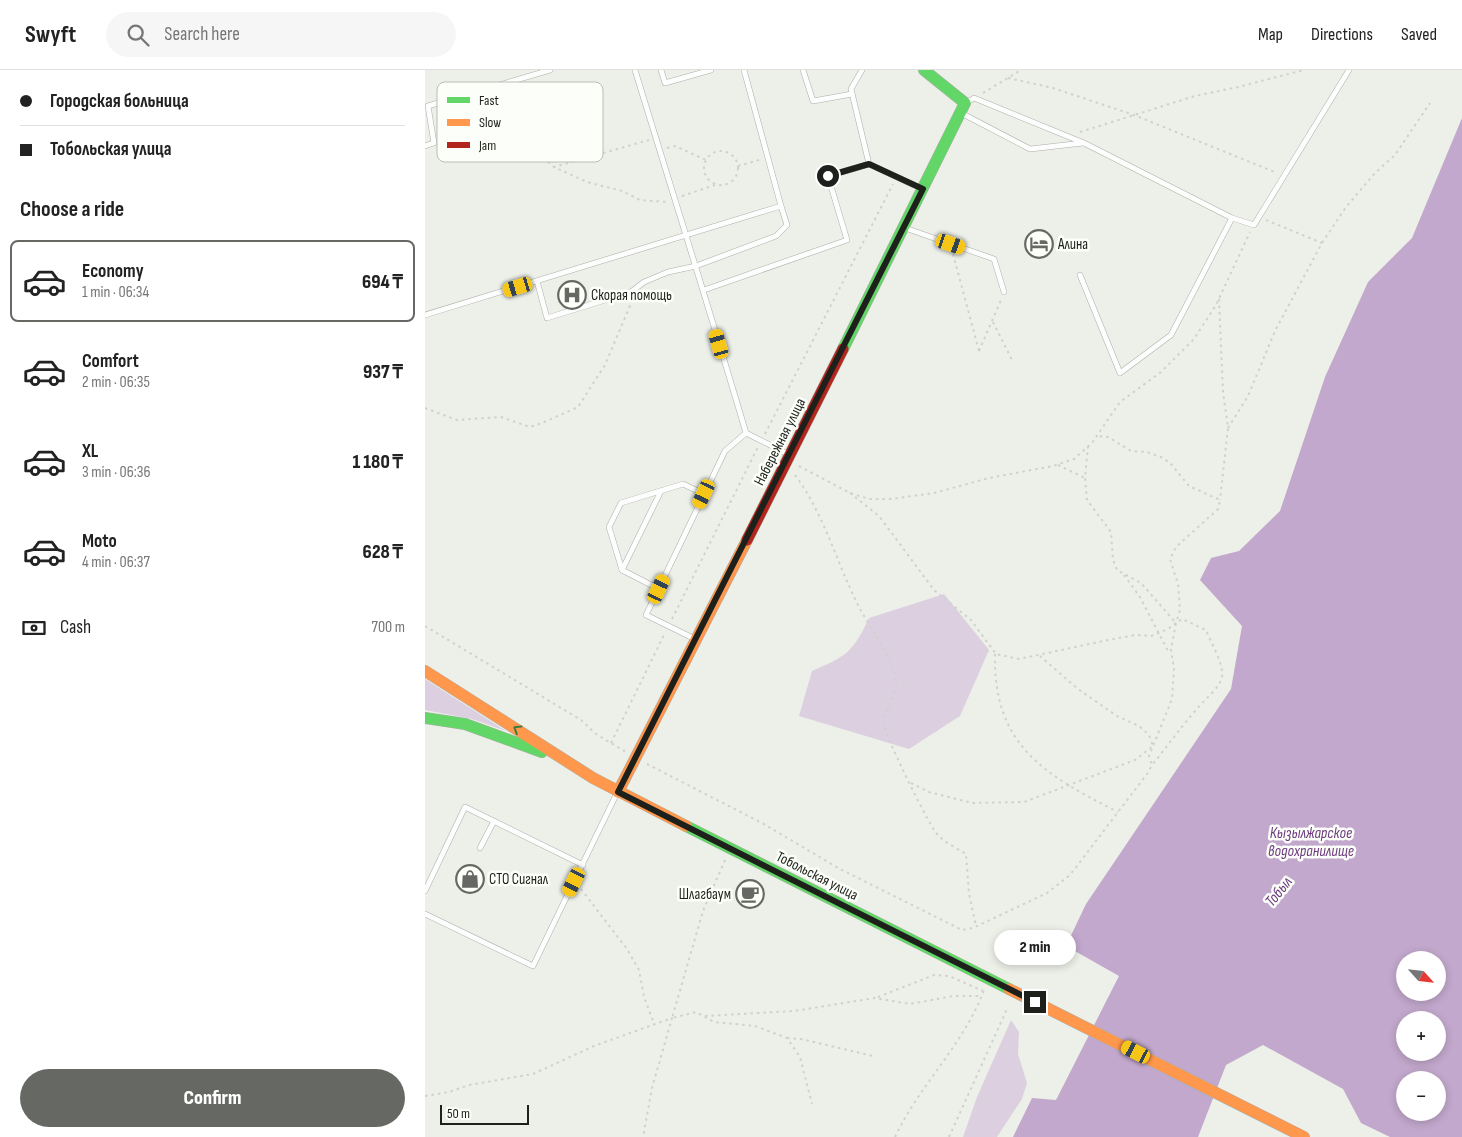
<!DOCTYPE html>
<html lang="en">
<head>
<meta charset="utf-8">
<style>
  :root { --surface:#fff; --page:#f6f6f6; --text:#222; --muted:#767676; --line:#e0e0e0; --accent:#666963 }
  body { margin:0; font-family:"Sofia Sans Condensed",sans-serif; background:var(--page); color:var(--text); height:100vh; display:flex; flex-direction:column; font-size:19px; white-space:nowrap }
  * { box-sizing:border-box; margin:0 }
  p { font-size:16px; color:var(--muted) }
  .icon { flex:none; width:28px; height:28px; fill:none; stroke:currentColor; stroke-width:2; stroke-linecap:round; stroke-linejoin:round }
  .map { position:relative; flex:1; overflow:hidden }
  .drawer { display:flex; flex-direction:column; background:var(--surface); width:425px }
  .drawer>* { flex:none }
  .hud { display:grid; align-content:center; height:110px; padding:0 20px; background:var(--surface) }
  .needle { width:32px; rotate:117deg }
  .tools { position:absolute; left:971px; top:881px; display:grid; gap:10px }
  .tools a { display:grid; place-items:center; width:50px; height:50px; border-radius:50%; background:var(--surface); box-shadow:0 2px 8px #0003; font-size:25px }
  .scale { position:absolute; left:15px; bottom:12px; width:89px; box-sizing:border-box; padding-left:5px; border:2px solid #1e201b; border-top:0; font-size:14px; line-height:18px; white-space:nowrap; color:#1e201b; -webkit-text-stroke:4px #fcfff9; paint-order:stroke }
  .end { position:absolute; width:22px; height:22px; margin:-11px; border:6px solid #1e201b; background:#fff; box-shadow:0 0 0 2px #fff }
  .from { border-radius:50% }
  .bubble { position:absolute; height:35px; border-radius:18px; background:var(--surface); box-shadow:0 2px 8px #0003; font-size:16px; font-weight:800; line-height:35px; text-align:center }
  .car { position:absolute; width:15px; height:30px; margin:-15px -8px; border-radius:6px; box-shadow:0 0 4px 1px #0007; background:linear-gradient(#f5c518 24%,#345 0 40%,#f5c518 0 76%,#345 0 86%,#f5c518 0) }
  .hud b { display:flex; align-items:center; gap:18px; height:48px; font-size:19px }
  .hud b+b { border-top:1px solid var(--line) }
  .hud i { width:12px; height:12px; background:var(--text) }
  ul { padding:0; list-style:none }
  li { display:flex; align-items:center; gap:15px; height:82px; margin:0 10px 8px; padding:0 10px; border:2px solid transparent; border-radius:8px }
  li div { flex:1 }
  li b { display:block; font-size:19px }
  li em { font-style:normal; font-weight:800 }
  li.active { border-color:var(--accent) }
  li>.icon { width:45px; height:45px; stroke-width:1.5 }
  h2 { padding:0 20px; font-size:22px; line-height:60px }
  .pay { display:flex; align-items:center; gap:12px; height:55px; padding:0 20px; font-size:19px }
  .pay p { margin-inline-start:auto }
  .action { display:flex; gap:10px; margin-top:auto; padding:10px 20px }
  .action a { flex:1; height:58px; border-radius:30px; background:var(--accent); color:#fff; font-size:20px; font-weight:800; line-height:58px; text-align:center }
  header { display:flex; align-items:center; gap:30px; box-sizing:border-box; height:70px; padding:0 25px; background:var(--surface); border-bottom:1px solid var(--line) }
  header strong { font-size:24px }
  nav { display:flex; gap:28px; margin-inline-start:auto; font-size:18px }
  .search { width:350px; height:45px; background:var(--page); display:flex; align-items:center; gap:12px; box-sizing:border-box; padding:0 18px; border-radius:28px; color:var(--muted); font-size:19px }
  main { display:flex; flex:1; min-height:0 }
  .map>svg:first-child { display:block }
</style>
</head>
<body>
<header>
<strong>Swyft</strong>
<div class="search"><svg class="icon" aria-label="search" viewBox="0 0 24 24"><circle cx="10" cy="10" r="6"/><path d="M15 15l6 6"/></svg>Search here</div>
<nav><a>Map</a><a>Directions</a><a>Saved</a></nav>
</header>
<main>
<section class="drawer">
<div class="hud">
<b><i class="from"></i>Городская больница</b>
<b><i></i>Тобольская улица</b>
</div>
<h2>Choose a ride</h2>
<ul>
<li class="active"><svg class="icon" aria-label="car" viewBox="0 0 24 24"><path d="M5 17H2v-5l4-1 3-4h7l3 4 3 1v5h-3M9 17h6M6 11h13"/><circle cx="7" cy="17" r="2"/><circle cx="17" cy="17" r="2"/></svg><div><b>Economy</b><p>1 min · 06:34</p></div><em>694 ₸</em></li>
<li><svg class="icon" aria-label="car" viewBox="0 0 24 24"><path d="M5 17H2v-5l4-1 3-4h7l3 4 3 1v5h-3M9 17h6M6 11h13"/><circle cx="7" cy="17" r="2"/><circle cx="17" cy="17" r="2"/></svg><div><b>Comfort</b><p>2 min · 06:35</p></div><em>937 ₸</em></li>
<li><svg class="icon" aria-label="car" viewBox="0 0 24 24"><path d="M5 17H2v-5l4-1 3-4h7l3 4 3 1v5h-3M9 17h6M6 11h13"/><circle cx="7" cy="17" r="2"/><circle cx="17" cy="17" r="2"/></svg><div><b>XL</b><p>3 min · 06:36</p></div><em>1 180 ₸</em></li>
<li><svg class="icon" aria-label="car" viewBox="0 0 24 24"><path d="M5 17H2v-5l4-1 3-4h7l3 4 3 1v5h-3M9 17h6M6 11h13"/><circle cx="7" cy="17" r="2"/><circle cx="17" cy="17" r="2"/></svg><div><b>Moto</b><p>4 min · 06:37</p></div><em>628 ₸</em></li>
</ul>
<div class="pay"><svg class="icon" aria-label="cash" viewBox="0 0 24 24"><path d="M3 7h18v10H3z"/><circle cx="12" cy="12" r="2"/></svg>Cash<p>700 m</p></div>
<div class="action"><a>Confirm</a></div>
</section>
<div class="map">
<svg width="1037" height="1067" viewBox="0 0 1037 1067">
  <rect width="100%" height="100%" fill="#ecf0e8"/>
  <g fill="#dcd0e0">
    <path d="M519,524L564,580L535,646L484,679L374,646L387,601C422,586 428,582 444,548Z"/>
    <path d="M0,609L81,661L47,649L0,640Z"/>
    <path d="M586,950L594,962L593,984L602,1013L597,1029L572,1067H538L552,1027Z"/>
  </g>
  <path fill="#c2a8cc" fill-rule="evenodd" d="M1037,48V1067H965L936,1053L918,1019L838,975L801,995L773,1067H588L607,1028L631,1030L694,906L641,876L661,834L806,619L817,556L775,510L786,488L814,481L855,441L900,307L943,212L987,168ZM980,890H1012V922H980ZM980,950H1012V982H980ZM980,1010H1012V1042H980Z"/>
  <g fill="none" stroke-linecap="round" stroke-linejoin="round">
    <defs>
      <g id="lane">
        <path d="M210,0C247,121 285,241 321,363L365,385"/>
        <path d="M236,0L240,13L286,0"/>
        <path d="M319,0L356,136"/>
        <path d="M378,0L388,31L427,24"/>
        <path d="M437,0L426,19L444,94L497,119"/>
        <path d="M541,33L549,28L659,73L807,148L746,265L695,303L655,205"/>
        <path d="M536,43L605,79L658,73"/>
        <path d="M0,76L9,73L3,36L125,0"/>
        <path d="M807,148L829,155L924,0"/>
        <path d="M480,158L569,189L579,222"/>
        <path d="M279,220L422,170L403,106L444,94"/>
        <path d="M0,245L356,136L362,155L351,166L271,196L243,202L219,212L206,222L122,248L112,211"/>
        <path d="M197,500L236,421"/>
        <path d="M234,519L197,500L184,457L196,433L258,414L279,424"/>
        <path d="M270,569L221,545L300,381L321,363"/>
        <path d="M55,778L69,751"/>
        <path d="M0,821L40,737L158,795"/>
        <path d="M0,844L108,896L192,723"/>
      </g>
      <g id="fast">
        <path d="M418,279L540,33L499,0"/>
        <path d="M0,648L40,654L117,682"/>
        <path d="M261,756L584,919"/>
      </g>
      <g id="slow">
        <path d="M0,601L168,708L261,756"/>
        <path d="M193,722L322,470"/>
        <path d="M584,919L879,1067"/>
      </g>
      <path id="jam" d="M322,470L418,279"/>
    </defs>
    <use href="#lane" stroke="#acafa8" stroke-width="6"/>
    <use href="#fast" stroke="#acafa8" stroke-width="12"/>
    <use href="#slow" stroke="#acafa8" stroke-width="12"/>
    <use href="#jam" stroke="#acafa8" stroke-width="12"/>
    <g stroke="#d0d1cf" stroke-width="2" stroke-dasharray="2.5 4" stroke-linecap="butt">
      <path d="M583,8L628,18L709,45L852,103"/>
      <path d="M105,15L129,97L224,70"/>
      <path d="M558,23L596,0"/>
      <path d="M14,53L33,58L76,83L123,92L129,97L162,112L197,121L215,130L243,132"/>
      <path d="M655,62L770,26L813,17L879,0"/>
      <path d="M242,78L250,76L281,90"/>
      <circle cx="296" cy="98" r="17"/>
      <path d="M313,96L334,90"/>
      <path d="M257,126L290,115"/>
      <path d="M841,150L897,173"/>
      <path d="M528,184L554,281"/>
      <path d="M794,229L798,322L803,358L795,430"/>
      <path d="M568,252L588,292"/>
      <path d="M554,281L576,230"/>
      <path d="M0,338L32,350L76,347L105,357L117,353L153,337L180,295L207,231"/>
      <path d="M803,358L823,326L850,261L897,173L921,137L950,103L970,85L1005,33"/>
      <path d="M340,364L468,114"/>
      <path d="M663,376L660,408L662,430L686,462L688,490L692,500L716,513L751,553"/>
      <path d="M633,395L660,408"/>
      <path d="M374,396L425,423L444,429H466L509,423L564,408L628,396L649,389L667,373L695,332L736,302L769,269L791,235L825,162"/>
      <path d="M370,405C399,444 411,491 433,535C445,559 465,582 471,609C474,624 457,642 459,656C461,667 506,760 513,765C520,773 532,778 541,784L544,824L551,856"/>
      <path d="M425,423L454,446L509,520L546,550L571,584L594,589L688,569L711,565L726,566L743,559L751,553L755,540L753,514L745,489L751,477L793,439L795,430L764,416L746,394L738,388L722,382L706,381L683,367L673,366"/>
      <path d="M699,505L715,527L744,583"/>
      <path d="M247,549L333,377"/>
      <path d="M0,556L156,650L171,664L201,682"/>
      <path d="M570,584C568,676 620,705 693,742"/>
      <path d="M186,673L240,563"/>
      <path d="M222,694L337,753L415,799L537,860L548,858L622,823L645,805L722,704L727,695L724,686L747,629L749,599L746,580L751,553L757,549L781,560C786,573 799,594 797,607C795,615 789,621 784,626C762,648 746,672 727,695"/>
      <path d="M486,713L504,722L547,733L599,732L710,690L728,676L724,665L714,656L692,646L653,619L615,586"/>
      <path d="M300,790L278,841L247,948L271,942L289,952L330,956L362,968L375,987L387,1034"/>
      <path d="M156,819L202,879L214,900L219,927L229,953"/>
      <path d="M453,927L509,905L524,906L558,921"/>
      <path d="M280,946L369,941L450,928L485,934L528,926H556"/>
      <path d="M362,968L376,969L448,986"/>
      <path d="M0,1026L24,1022L44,1015L108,1004L169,976L247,948L227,1018L218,1067"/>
      <path d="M470,1067C495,1014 538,976 559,920"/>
      <path d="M524,1067L582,939"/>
    </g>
    <use href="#lane" stroke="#fcfdfc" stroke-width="5"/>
    <use href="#fast" stroke="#63d668" stroke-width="11"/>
    <use href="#slow" stroke="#ff974d" stroke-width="11"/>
    <use href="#jam" stroke="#b3261e" stroke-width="11"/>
  </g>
  <defs><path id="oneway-chevron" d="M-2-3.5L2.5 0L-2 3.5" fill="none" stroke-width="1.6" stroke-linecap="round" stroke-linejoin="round" transform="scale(1.25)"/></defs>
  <use stroke="#407b42" href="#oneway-chevron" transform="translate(92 659) rotate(-148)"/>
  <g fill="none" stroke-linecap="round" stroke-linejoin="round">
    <path stroke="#1e201b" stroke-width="6" d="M403,106L444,94L498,119L193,722L610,932"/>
  </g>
  <defs>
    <symbol id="hotel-ring" viewBox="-11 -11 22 22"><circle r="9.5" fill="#fcfff9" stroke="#666963" stroke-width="1.5"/><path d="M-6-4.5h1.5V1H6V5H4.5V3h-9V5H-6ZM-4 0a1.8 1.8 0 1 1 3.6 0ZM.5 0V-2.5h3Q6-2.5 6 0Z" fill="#666963"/></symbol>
    <symbol id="hospital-ring" viewBox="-11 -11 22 22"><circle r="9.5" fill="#fcfff9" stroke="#666963" stroke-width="1.5"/><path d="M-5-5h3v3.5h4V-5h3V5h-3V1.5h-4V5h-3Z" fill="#666963"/></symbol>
    <symbol id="shop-ring" viewBox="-11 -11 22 22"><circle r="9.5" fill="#fcfff9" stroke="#666963" stroke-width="1.5"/><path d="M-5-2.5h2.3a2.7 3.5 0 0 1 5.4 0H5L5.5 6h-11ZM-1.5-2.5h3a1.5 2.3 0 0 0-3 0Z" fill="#666963"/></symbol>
    <symbol id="cafe-ring" viewBox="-11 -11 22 22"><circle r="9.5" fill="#fcfff9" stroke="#666963" stroke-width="1.5"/><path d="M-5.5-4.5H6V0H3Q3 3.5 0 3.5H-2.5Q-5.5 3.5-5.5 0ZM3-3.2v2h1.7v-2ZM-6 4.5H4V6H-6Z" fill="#666963"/></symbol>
  </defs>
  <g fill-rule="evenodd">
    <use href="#hotel-ring" x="598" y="158" width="32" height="32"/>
    <use href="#hospital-ring" x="131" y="209" width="32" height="32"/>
    <use href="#shop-ring" x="29" y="793" width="32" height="32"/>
    <use href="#cafe-ring" x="309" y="808" width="32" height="32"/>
  </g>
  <g text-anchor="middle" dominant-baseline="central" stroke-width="5" stroke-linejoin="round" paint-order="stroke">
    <g font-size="15" fill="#1e201b" stroke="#fcfff9" text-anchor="start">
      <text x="633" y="174">Алина</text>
      <text x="166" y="225">Скорая помощь</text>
      <text x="64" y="809">СТО Сигнал</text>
      <text x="306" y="824" text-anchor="end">Шлагбаум</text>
    </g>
    <g font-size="15" fill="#1e201b" stroke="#fcfff9">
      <text transform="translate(355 372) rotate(-63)">Набережная улица</text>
      <text transform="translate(392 806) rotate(27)">Тобольская улица</text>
    </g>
    <g font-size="16" font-style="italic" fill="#6e3d81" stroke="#fcfff9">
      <text x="886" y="763">Кызылжарское<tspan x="886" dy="18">водохранилище</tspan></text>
      <text transform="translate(854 822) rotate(-51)">Тобыл</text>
    </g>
  </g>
  <rect x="12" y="12" width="166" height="80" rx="8" fill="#fcfff9" stroke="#b9bcb6" stroke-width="1"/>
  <rect x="22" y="27" width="23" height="6" fill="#63d668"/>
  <rect x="22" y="49" width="23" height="7" fill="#ff974d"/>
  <rect x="22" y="72" width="23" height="6" fill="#b3261e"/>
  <g font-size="14" fill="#1e201b">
    <text x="54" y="35">Fast</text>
    <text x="54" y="57">Slow</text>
    <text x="54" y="80">Jam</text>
  </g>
</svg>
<div class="tools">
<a><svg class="needle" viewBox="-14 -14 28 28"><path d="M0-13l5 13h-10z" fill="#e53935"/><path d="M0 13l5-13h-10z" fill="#767676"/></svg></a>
<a>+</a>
<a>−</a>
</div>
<div class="scale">50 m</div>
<i class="end from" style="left:403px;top:106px"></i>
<i class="end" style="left:610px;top:932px"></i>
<div class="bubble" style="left:569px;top:860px;width:82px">2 min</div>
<i class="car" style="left:526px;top:174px;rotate:109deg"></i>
<i class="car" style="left:93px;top:217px;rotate:253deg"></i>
<i class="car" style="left:294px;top:274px;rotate:344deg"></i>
<i class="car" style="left:279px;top:424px;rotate:205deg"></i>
<i class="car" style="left:234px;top:519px;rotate:25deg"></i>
<i class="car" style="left:149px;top:812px;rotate:206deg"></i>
<i class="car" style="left:711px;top:982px;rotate:297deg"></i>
</div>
</main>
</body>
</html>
